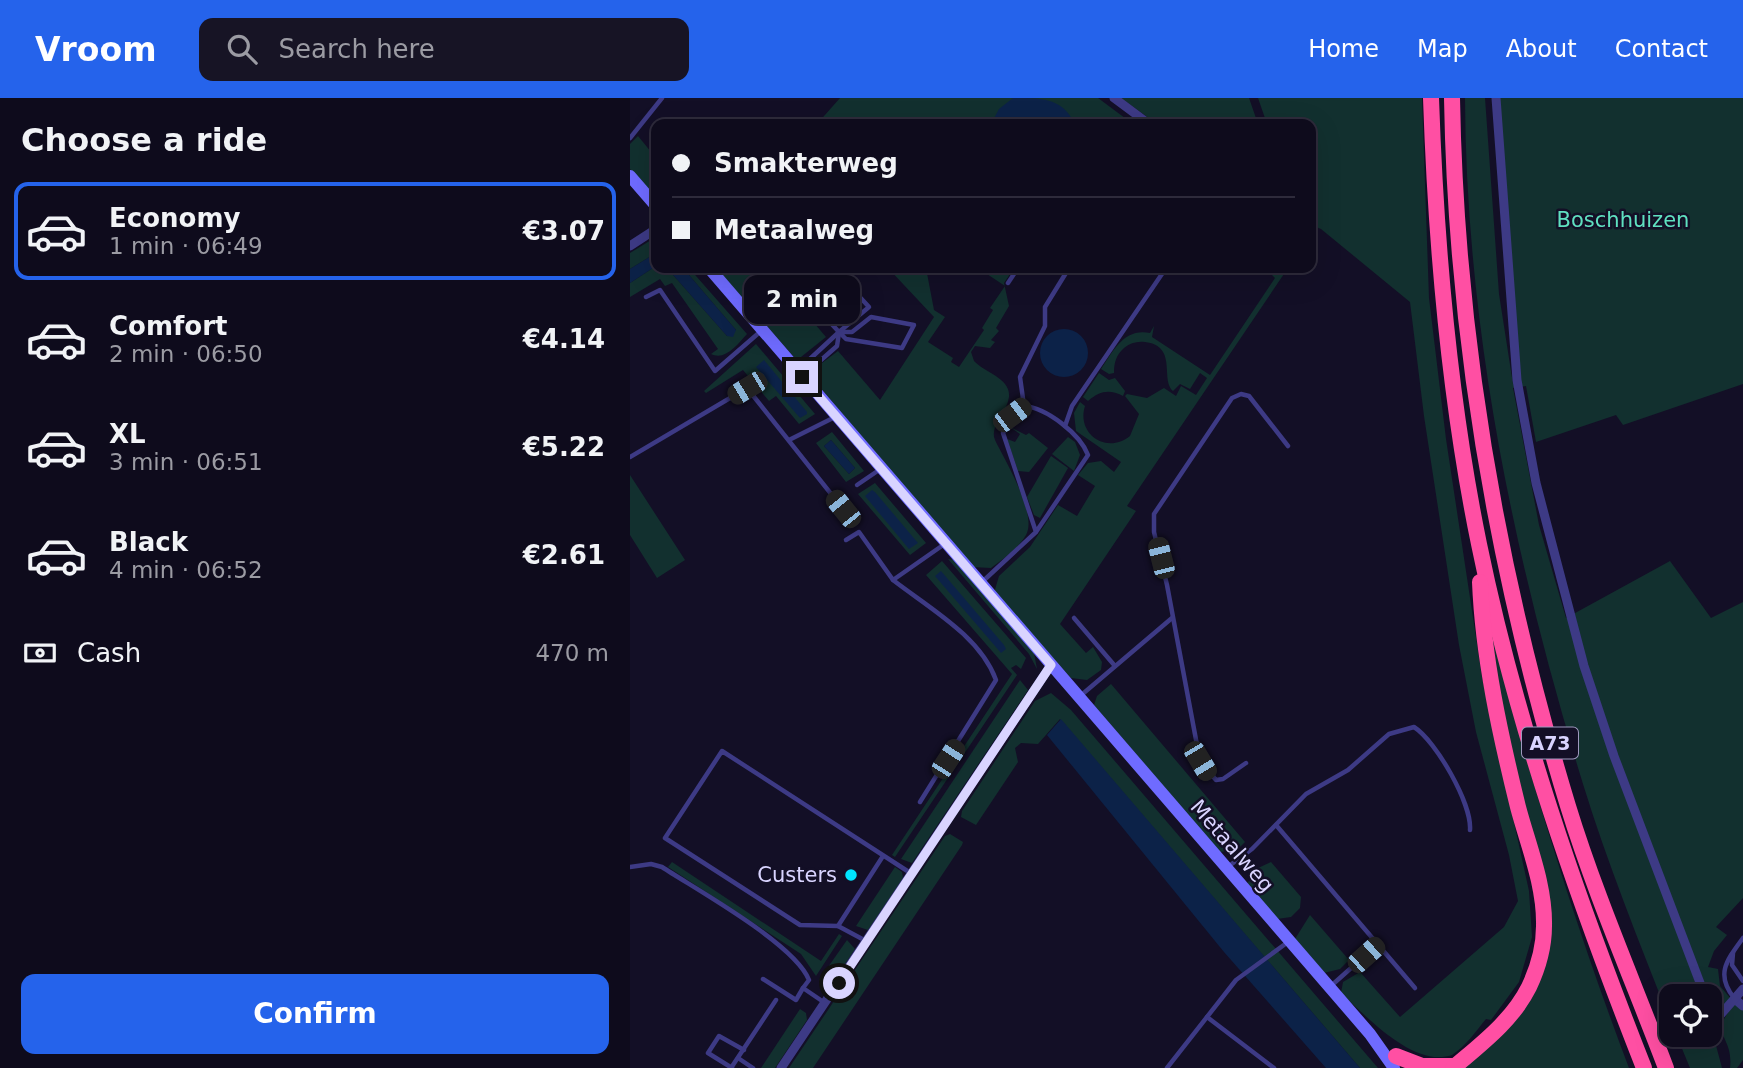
<!DOCTYPE html>
<html lang="en">
<head>
<meta charset="utf-8">
<style>
  :root { --surface:#0e0b1c; --page:#171425; --text:#f1f3f6; --muted:#9b9ba3; --line:#2e2b3b; --accent:#2563eb }
  body { margin:0; font-family:"DejaVu Sans",sans-serif; background:var(--page); color:var(--text); height:100vh; display:flex; flex-direction:column; font-size:26px; white-space:nowrap }
  * { box-sizing:border-box; margin:0 }
  p { font-size:23px; color:var(--muted) }
  .icon { flex:none; width:38px; height:38px; fill:none; stroke:currentColor; stroke-width:2; stroke-linecap:round; stroke-linejoin:round }
  .map { position:relative; flex:1; overflow:hidden }
  .details { display:flex; flex-direction:column; background:var(--surface); width:630px }
  .details>* { flex:none }
  .hud { position:absolute; left:21px; top:21px; width:665px; height:154px; border-radius:14px; box-shadow:0 7px 28px #0002,0 0 0 2px var(--line); display:grid; align-content:center; height:154px; padding:0 21px; background:var(--surface) }
  .fabs { position:absolute; left:1029px; top:886px; display:grid; gap:14px }
  .fabs a { display:grid; place-items:center; width:63px; height:63px; border-radius:14px; background:var(--surface); box-shadow:0 7px 28px #0002,0 0 0 2px var(--line); font-size:35px }
  .end { position:absolute; width:32px; height:32px; margin:-16px; border:9px solid #d9d4ff; background:#111; box-shadow:0 0 0 4px #111 }
  .from { border-radius:50% }
  .bubble { position:absolute; height:49px; border-radius:14px; background:var(--surface); box-shadow:0 7px 28px #0002,0 0 0 2px var(--line); font-size:23px; font-weight:800; line-height:49px; text-align:center }
  .car { position:absolute; width:21px; height:42px; margin:-21px -10px; border-radius:9px; box-shadow:0 0 5px 2px #0007; background:linear-gradient(#222 24%,#8ab4d8 0 40%,#222 0 76%,#8ab4d8 0 86%,#222 0) }
  .hud b { display:flex; align-items:center; gap:24px; height:66px; font-size:26px }
  .hud b+b { border-top:2px solid var(--line) }
  .hud i { width:18px; height:18px; background:var(--text) }
  ul { padding:0; list-style:none }
  li { display:flex; align-items:center; gap:21px; height:98px; margin:0 14px 10px; padding:0 7px; border:4px solid transparent; border-radius:14px }
  li div { flex:1 }
  li b { display:block; font-size:26px }
  li em { font-style:normal; font-weight:800 }
  li.selected { border-color:var(--accent) }
  li>.icon { width:63px; height:63px; stroke-width:1.5 }
  h2 { padding:0 21px; font-size:32px; line-height:84px }
  .pay { display:flex; align-items:center; gap:18px; height:77px; padding:0 21px; font-size:26px }
  .pay p { margin-inline-start:auto }
  .button { display:flex; gap:14px; margin-top:auto; padding:14px 21px }
  .button a { flex:1; height:80px; border-radius:14px; background:var(--accent); color:#fff; font-size:28px; font-weight:800; line-height:80px; text-align:center }
  header { display:flex; align-items:center; gap:42px; box-sizing:border-box; height:98px; padding:0 35px; background:var(--accent); color:#fff }
  header strong { font-size:33px }
  nav { display:flex; gap:38px; margin-inline-start:auto; font-size:24px }
  .search { width:490px; height:63px; background:var(--page); display:flex; align-items:center; gap:18px; box-sizing:border-box; padding:0 24px; border-radius:14px; color:var(--muted); font-size:26px }
  main { display:flex; flex:1; min-height:0 }
  .map>svg:first-child { display:block }
</style>
</head>
<body>
<header>
<strong>Vroom</strong>
<div class="search"><svg class="icon" aria-label="search" viewBox="0 0 24 24"><circle cx="10" cy="10" r="6"/><path d="M15 15l6 6"/></svg>Search here</div>
<nav><a>Home</a><a>Map</a><a>About</a><a>Contact</a></nav>
</header>
<main>
<section class="details">
<h2>Choose a ride</h2>
<ul>
<li class="selected"><svg class="icon" aria-label="car" viewBox="0 0 24 24"><path d="M5 17H2v-5l4-1 3-4h7l3 4 3 1v5h-3M9 17h6M6 11h13"/><circle cx="7" cy="17" r="2"/><circle cx="17" cy="17" r="2"/></svg><div><b>Economy</b><p>1 min · 06:49</p></div><em>€3.07</em></li>
<li><svg class="icon" aria-label="car" viewBox="0 0 24 24"><path d="M5 17H2v-5l4-1 3-4h7l3 4 3 1v5h-3M9 17h6M6 11h13"/><circle cx="7" cy="17" r="2"/><circle cx="17" cy="17" r="2"/></svg><div><b>Comfort</b><p>2 min · 06:50</p></div><em>€4.14</em></li>
<li><svg class="icon" aria-label="car" viewBox="0 0 24 24"><path d="M5 17H2v-5l4-1 3-4h7l3 4 3 1v5h-3M9 17h6M6 11h13"/><circle cx="7" cy="17" r="2"/><circle cx="17" cy="17" r="2"/></svg><div><b>XL</b><p>3 min · 06:51</p></div><em>€5.22</em></li>
<li><svg class="icon" aria-label="car" viewBox="0 0 24 24"><path d="M5 17H2v-5l4-1 3-4h7l3 4 3 1v5h-3M9 17h6M6 11h13"/><circle cx="7" cy="17" r="2"/><circle cx="17" cy="17" r="2"/></svg><div><b>Black</b><p>4 min · 06:52</p></div><em>€2.61</em></li>
</ul>
<div class="pay"><svg class="icon" aria-label="cash" viewBox="0 0 24 24"><path d="M3 7h18v10H3z"/><circle cx="12" cy="12" r="2"/></svg>Cash<p>470 m</p></div>
<div class="button"><a>Confirm</a></div>
</section>
<div class="map">
<svg width="1113" height="970" viewBox="0 0 1113 970">
  <rect width="100%" height="100%" fill="#130f26"/>
  <g fill="#12302f" fill-rule="evenodd">
    <path d="M210,0H468L503,26H187Z"/>
    <path d="M491,0H619L628,26H527Z"/>
    <path d="M628,0H792L799,200L816,341L852,579L899,793L902,839L889,884L861,922L856,921C846,933 836,948 822,957C784,970 738,920 711,895L713,884L730,874L770,919L874,829L888,803L879,757L846,634L829,547L794,318L780,204L691,131L681,127V26H637Z"/>
    <path d="M835,0H855L869,196L883,286L864,0H1113V286L993,327L986,317L906,344L896,288L883,290L909,427L936,520L1040,463L1081,520L1113,504V800L1086,829L1097,837L1084,853L1078,869L1088,871L1090,888L1101,901L1089,912L1085,911L1066,864L1063,878L1070,898H1041V925C1010,846 978,767 953,686C885,465 836,233 835,0Z"/>
    <path d="M8,38L26,60V101L0,71V46Z"/>
    <path d="M26,139V155L0,171V155Z"/>
    <path d="M26,168L37,170L97,238L106,232L53,170H59L117,236C107,247 95,263 81,256L88,251L42,185L35,188L30,181L0,199V185Z"/>
    <path d="M86,170H137L196,239L171,259H164Z"/>
    <path d="M258,170H296L304,212L315,219L298,244L323,260L321,264L329,269L354,232L352,230L363,212L360,210L375,188L348,170H384L374,185L379,208L366,230L369,233L361,242L365,244L360,250L345,248L341,254L344,263C355,275 381,280 379,299C377,315 359,328 365,342C374,361 408,416 396,437C389,450 373,461 361,470L342,469L184,282L188,268L208,253L250,302L304,219Z"/>
    <path d="M635,170H658L497,408L506,413L430,526L456,555L463,549L472,564L471,572L457,582L441,580L364,495L369,478L400,449L428,407L447,418L465,388L448,377L458,365L471,363L484,374L491,364L446,333L444,315L450,304L455,308C446,336 477,357 500,338L509,316L495,298L497,296L517,300L534,290L546,298L551,288L566,297L577,280L570,275L560,291L550,286L543,293C530,281 548,248 515,244C507,243 500,245 494,250C486,257 484,265 484,275L479,276L471,271C484,252 494,230 520,235L524,228L522,239L580,277L645,180Z"/>
    <path d="M126,246L185,316L169,326L146,298L139,303L113,272L76,295L74,293Z"/>
    <path d="M469,275L479,282L485,280L495,293L493,298C479,291 470,293 458,303L453,299Z"/>
    <path d="M380,329L396,337L399,335L418,350L399,374L388,373L377,341L385,344L390,336Z"/>
    <path d="M202,334L234,373L216,384L186,345ZM201,342L225,370L219,376L194,348Z"/>
    <path d="M438,339L445,344L450,357L444,373L422,356Z"/>
    <path d="M421,358L438,370L410,420L404,417L397,399Z"/>
    <path d="M0,377L55,462L27,480L0,437Z"/>
    <path d="M245,385L296,445L280,457L228,396Z"/>
    <path d="M318,461L324,462L404,555L407,571L399,556Z"/>
    <path d="M312,463L396,560L391,571L386,567L381,570L387,577L265,759L262,757L382,576L296,477Z"/>
    <path d="M854,503C894,662 941,817 999,970H828L874,932L914,860Z"/>
    <path d="M390,582L398,592L282,765L271,761Z"/>
    <path d="M481,586L615,744L607,752L590,754L464,607L467,598Z"/>
    <path d="M421,595L441,612L748,970H730L430,621L408,646L391,645L385,650L388,664L346,727L331,719L332,713L405,603Z"/>
    <path d="M320,736L333,744L332,747L183,970H159L315,738Z"/>
    <path d="M42,764L191,863L209,836L212,838L186,878L171,856L38,769Z"/>
    <path d="M641,764L671,799L670,810L661,819L647,821L617,786L626,771Z"/>
    <path d="M265,769L272,774L273,780L238,832L226,828Z"/>
    <path d="M680,817L719,862L710,871L694,875L665,841Z"/>
    <path d="M217,842L225,851L203,884L195,886L189,882Z"/>
    <path d="M1105,906L1113,911V962L1107,970H1100C1104,936 1076,938 1105,906Z"/>
    <path d="M170,911L176,915L177,922L145,970H131Z"/>
    <path d="M1080,925L1092,970H1060L1046,936H1080Z"/>
  </g>
  <g fill="#0c2248">
    <path d="M383,0C413,0 432,0 445,26H361L369,11Z"/>
    <path d="M26,155V168L0,185V171Z"/>
    <path d="M37,170H53L106,232L103,239L97,238Z"/>
    <circle cx="434" cy="255" r="24"/>
    <path d="M134,262L177,314V316L170,320L126,269Z"/>
    <path d="M201,342L225,370L219,376L194,348Z"/>
    <path d="M242,392L245,394L288,445L279,451L235,398Z"/>
    <path d="M311,473L374,547L376,551L371,555L305,478Z"/>
    <path d="M431,621L730,970H696L594,854L417,637Z"/>
  </g>
  <g fill="none" stroke-linecap="round" stroke-linejoin="round">
    <g stroke="#3d3a85" stroke-width="4.5">
      <path d="M0,40L32,0"/>
      <path d="M150,170L209,234L239,209L203,170"/>
      <path d="M378,185L388,170"/>
      <path d="M16,199L30,192L85,273L131,233"/>
      <path d="M168,272L209,234H222L241,219L284,227L272,250L216,241L209,234"/>
      <path d="M174,277L207,248L209,235"/>
      <path d="M394,308L390,279L415,228V209L439,170"/>
      <path d="M435,328L442,308L536,170"/>
      <path d="M159,342L205,319"/>
      <path d="M0,359L117,290L213,411"/>
      <path d="M227,387L249,372"/>
      <path d="M216,442L229,434L263,482L316,445"/>
      <path d="M263,482C299,510 350,538 366,582L290,704"/>
      <path d="M351,485L406,434L458,357C450,336 417,310 394,308L382,317L373,335L406,434"/>
      <path d="M444,520L485,568"/>
      <path d="M449,599L542,520"/>
      <path d="M616,665L593,681L586,682L570,663L537,487L524,434V416L602,300L611,296L619,298L658,348"/>
      <path d="M646,727L785,890"/>
      <path d="M599,768L622,751L676,696L718,672L759,636L784,629C806,643 842,706 840,732"/>
      <path d="M0,769L21,766L32,769C67,792 165,846 179,882L173,890"/>
      <path d="M208,828L253,758"/>
      <path d="M236,843L208,828L170,827L35,740L92,653L282,776"/>
      <path d="M1103,855L1102,867L1113,883"/>
      <path d="M133,881L166,902L173,890L195,905"/>
      <path d="M702,887L748,846"/>
      <path d="M1104,900C1085,876 1097,862 1113,840"/>
      <path d="M577,919L644,970"/>
      <path d="M108,960L123,970"/>
      <path d="M101,970L146,902"/>
      <path d="M102,970L78,955L89,938L114,952"/>
      <path d="M537,970L606,882L658,844"/>
    </g>
    <g stroke="#3d3a85" stroke-width="9">
      <path d="M484,0L519,26"/>
      <path d="M866,0L887,282L906,385L954,568L984,658L1075,898"/>
      <path d="M0,148L26,131"/>
      <path d="M1105,901L1113,908"/>
      <path d="M1080,910L1085,923L1113,891"/>
      <path d="M151,970L421,567"/>
    </g>
    <g stroke="#6f6bff" stroke-width="12">
      <path d="M0,78L26,108"/>
      <path d="M79,170L740,936L764,970"/>
    </g>
    <g stroke="#ff4fa3" stroke-width="16">
      <path d="M801,0C806,149 819,300 849,446C886,626 947,800 1014,970"/>
      <path d="M822,0C826,240 868,478 938,708C965,796 1003,883 1036,970"/>
      <path d="M766,958L792,968H825"/>
      <path d="M823,970C851,946 882,923 899,889C908,870 914,848 914,828C915,787 898,747 888,709C870,636 853,559 850,484"/>
    </g>
  </g>
  <g fill="none" stroke-linecap="round" stroke-linejoin="round">
    <path stroke="#d9d4ff" stroke-width="9" d="M172,279L421,567L209,885"/>
  </g>
  <circle fill="#00e5ff" stroke="#130f26" stroke-width="2.5" cx="221" cy="777" r="7"/>
  <g text-anchor="middle" dominant-baseline="central" stroke-width="5" stroke-linejoin="round" paint-order="stroke">
    <rect fill="#130f26" stroke="#9e99be" stroke-width="2" x="892" y="629.5" width="56" height="31" rx="5"/>
    <g font-size="19" font-weight="bold" fill="#d9d4ff">
      <text x="920" y="645">A73</text>
    </g>
    <g font-size="21" fill="#5fe0c0" stroke="#130f26">
      <text x="993" y="122">Boschhuizen</text>
    </g>
    <g font-size="21" fill="#d9d4ff" stroke="#130f26">
      <text transform="translate(602 748) rotate(49)">Metaalweg</text>
    </g>
    <g font-size="21" fill="#d9d4ff" stroke="#130f26" text-anchor="end">
      <text x="207" y="777">Custers</text>
    </g>
  </g>
</svg>
<div class="fabs">
<a><svg class="icon" aria-label="locate" viewBox="0 0 24 24"><circle cx="12" cy="12" r="6"/><path d="M12 2v4M12 18v4M2 12h4M18 12h4"/></svg></a>
</div>
<i class="end from" style="left:209px;top:885px"></i>
<i class="end" style="left:172px;top:279px"></i>
<div class="bubble" style="left:114px;top:177px;width:116px">2 min</div>
<i class="car" style="left:117px;top:290px;rotate:239deg"></i>
<i class="car" style="left:382px;top:317px;rotate:53deg"></i>
<i class="car" style="left:213px;top:411px;rotate:321deg"></i>
<i class="car" style="left:531px;top:460px;rotate:346deg"></i>
<i class="car" style="left:318px;top:661px;rotate:33deg"></i>
<i class="car" style="left:570px;top:663px;rotate:149deg"></i>
<i class="car" style="left:736px;top:857px;rotate:48deg"></i>
<div class="hud">
<b><i class="from"></i>Smakterweg</b>
<b><i></i>Metaalweg</b>
</div>
</div>
</main>
</body>
</html>
